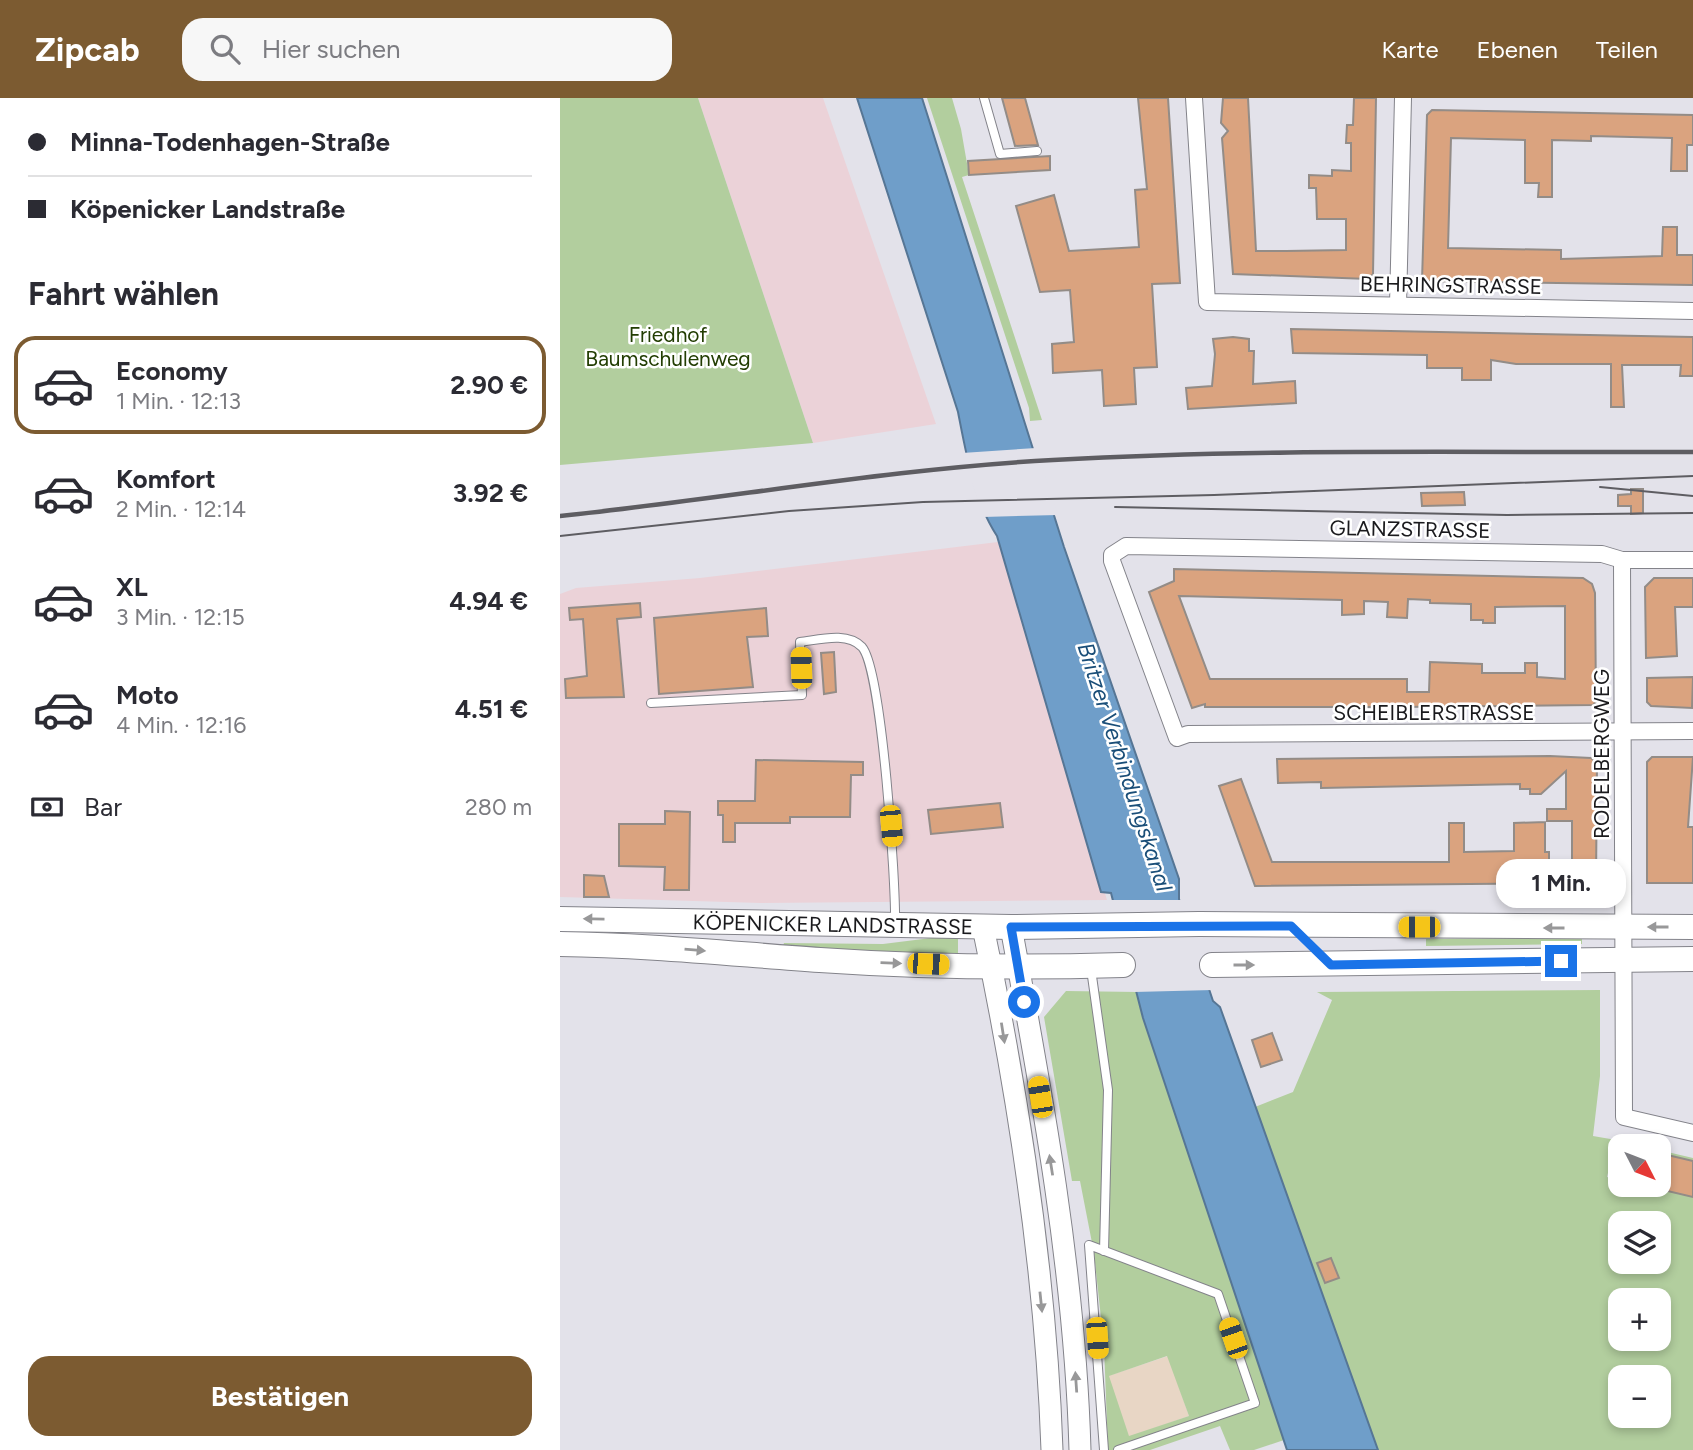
<!DOCTYPE html>
<html lang="de">
<head>
<meta charset="utf-8">
<style>
  :root { --surface:#fff; --page:#f7f7f7; --text:#2b2b33; --muted:#7c7c81; --line:#e1e1e2; --accent:#7c5b31 }
  body { margin:0; font-family:Figtree,sans-serif; background:var(--page); color:var(--text); height:100vh; display:flex; flex-direction:column; font-size:26px; white-space:nowrap }
  * { box-sizing:border-box; margin:0 }
  p { font-size:23px; color:var(--muted) }
  .icon { flex:none; width:38px; height:38px; fill:none; stroke:currentColor; stroke-width:2; stroke-linecap:round; stroke-linejoin:round }
  .map { position:relative; flex:1; overflow:hidden }
  .panel { display:flex; flex-direction:column; background:var(--surface); width:560px }
  .panel>* { flex:none }
  .hud { display:grid; align-content:center; height:154px; padding:0 28px; background:var(--surface) }
  .needle { width:46px; rotate:132deg }
  .buttons { position:absolute; left:1048px; top:1036px; display:grid; gap:14px }
  .buttons a { display:grid; place-items:center; width:63px; height:63px; border-radius:14px; background:var(--surface); box-shadow:0 4px 10px #0003; font-size:35px }
  .end { position:absolute; width:32px; height:32px; margin:-16px; border:9px solid #1a73e8; background:#fff; box-shadow:0 0 0 4px #fff }
  .from { border-radius:50% }
  .bubble { position:absolute; height:49px; border-radius:21px; background:var(--surface); box-shadow:0 4px 10px #0003; font-size:23px; font-weight:700; line-height:49px; text-align:center }
  .car { position:absolute; width:21px; height:42px; margin:-21px -10px; border-radius:9px; box-shadow:0 0 5px 2px #0007; background:linear-gradient(#f5c518 24%,#345 0 40%,#f5c518 0 76%,#345 0 86%,#f5c518 0) }
  .hud b { display:flex; align-items:center; gap:24px; height:66px; font-size:26px }
  .hud b+b { border-top:2px solid var(--line) }
  .hud i { width:18px; height:18px; background:var(--text) }
  ul { padding:0; list-style:none }
  li { display:flex; align-items:center; gap:21px; height:98px; margin:0 14px 10px; padding:0 14px; border:4px solid transparent; border-radius:21px }
  li div { flex:1 }
  li b { display:block; font-size:26px }
  li em { font-style:normal; font-weight:700 }
  li.current { border-color:var(--accent) }
  li>.icon { width:63px; height:63px; stroke-width:1.5 }
  h2 { padding:0 28px; font-size:32px; line-height:84px }
  .pay { display:flex; align-items:center; gap:18px; height:77px; padding:0 28px; font-size:26px }
  .pay p { margin-inline-start:auto }
  .action { display:flex; gap:14px; margin-top:auto; padding:14px 28px }
  .action a { flex:1; height:80px; border-radius:21px; background:var(--accent); color:#fff; font-size:28px; font-weight:700; line-height:80px; text-align:center }
  header { display:flex; align-items:center; gap:42px; box-sizing:border-box; height:98px; padding:0 35px; background:var(--accent); color:#fff }
  header strong { font-size:33px }
  nav { display:flex; gap:38px; margin-inline-start:auto; font-size:24px }
  .search { width:490px; height:63px; background:var(--page); display:flex; align-items:center; gap:18px; box-sizing:border-box; padding:0 24px; border-radius:21px; color:var(--muted); font-size:26px }
  main { display:flex; flex:1; min-height:0 }
  .map>svg:first-child { display:block }
</style>
</head>
<body>
<header>
<strong>Zipcab</strong>
<div class="search"><svg class="icon" aria-label="search" viewBox="0 0 24 24"><circle cx="10" cy="10" r="6"/><path d="M15 15l6 6"/></svg>Hier suchen</div>
<nav><a>Karte</a><a>Ebenen</a><a>Teilen</a></nav>
</header>
<main>
<section class="panel">
<div class="hud">
<b><i class="from"></i>Minna-Todenhagen-Straße</b>
<b><i></i>Köpenicker Landstraße</b>
</div>
<h2>Fahrt wählen</h2>
<ul>
<li class="current"><svg class="icon" aria-label="car" viewBox="0 0 24 24"><path d="M5 17H2v-5l4-1 3-4h7l3 4 3 1v5h-3M9 17h6M6 11h13"/><circle cx="7" cy="17" r="2"/><circle cx="17" cy="17" r="2"/></svg><div><b>Economy</b><p>1 Min. · 12:13</p></div><em>2.90 €</em></li>
<li><svg class="icon" aria-label="car" viewBox="0 0 24 24"><path d="M5 17H2v-5l4-1 3-4h7l3 4 3 1v5h-3M9 17h6M6 11h13"/><circle cx="7" cy="17" r="2"/><circle cx="17" cy="17" r="2"/></svg><div><b>Komfort</b><p>2 Min. · 12:14</p></div><em>3.92 €</em></li>
<li><svg class="icon" aria-label="car" viewBox="0 0 24 24"><path d="M5 17H2v-5l4-1 3-4h7l3 4 3 1v5h-3M9 17h6M6 11h13"/><circle cx="7" cy="17" r="2"/><circle cx="17" cy="17" r="2"/></svg><div><b>XL</b><p>3 Min. · 12:15</p></div><em>4.94 €</em></li>
<li><svg class="icon" aria-label="car" viewBox="0 0 24 24"><path d="M5 17H2v-5l4-1 3-4h7l3 4 3 1v5h-3M9 17h6M6 11h13"/><circle cx="7" cy="17" r="2"/><circle cx="17" cy="17" r="2"/></svg><div><b>Moto</b><p>4 Min. · 12:16</p></div><em>4.51 €</em></li>
</ul>
<div class="pay"><svg class="icon" aria-label="cash" viewBox="0 0 24 24"><path d="M3 7h18v10H3z"/><circle cx="12" cy="12" r="2"/></svg>Bar<p>280 m</p></div>
<div class="action"><a>Bestätigen</a></div>
</section>
<div class="map">
<svg width="1133" height="1352" viewBox="0 0 1133 1352">
  <rect width="100%" height="100%" fill="#e3e2ea"/>
  <g fill="#ebd2d8">
    <path d="M138,0H263L376,326L253,345Z"/>
    <path d="M438,444L547,802L201,805L0,799V496L16,490L140,480Z"/>
  </g>
  <path fill="#e8d6c5" d="M608,1258L629,1318L569,1339L548,1278Z"/>
  <g fill="#b2ce9e" fill-rule="evenodd">
    <path d="M0,0H138L253,345L0,367Z"/>
    <path d="M367,0H392L401,31L409,77L402,79L482,322L470,323L469,310Z"/>
    <path d="M379,839H398V857L223,848L224,845L323,846Z"/>
    <path d="M1022,840V846L866,848V841Z"/>
    <path d="M1040,892V978L1033,1038L1056,1042L1047,1079L1060,1082V1087H1099V1052L1133,1060V1352H818L695,1009L733,994L772,902L757,894ZM1060,1125H1099V1164H1060ZM1060,1202H1099V1241H1060ZM1060,1279H1099V1318H1060Z"/>
    <path d="M506,893L578,894L583,920L724,1342L694,1352H670L660,1328L590,1352H548L544,1248L534,1155L520,1083H512L484,919ZM607,1258L629,1318L569,1338L549,1278Z"/>
  </g>
  <path fill="#6f9ec9" stroke="#567695" stroke-width="2" d="M297,0H362L504,449L619,781V801L653,903L660,909L818,1352H727L583,920L551,795L541,794L437,438C414,403 406,355 398,314Z"/>
  <g fill="#e3e2ea">
    <path d="M476,350L498,417L423,419L402,355Z"/>
    <path d="M549,802H623L653,892L574,894Z"/>
  </g>
  <g fill="#daa37f" stroke="#938c87" stroke-width="2" fill-rule="evenodd">
    <path d="M442,0H465L478,47L455,48Z"/>
    <path d="M578,0H608L620,185L592,186L597,269L574,270L576,306L544,308L542,272L493,275L492,246L514,244L510,192L480,194L456,108L494,97L509,153L579,149L575,92L587,91Z"/>
    <path d="M663,0H688L696,153H726L786,152V121H757L756,90H749V77L772,78V72L791,73V45H786L787,27H793L794,0H816L813,176L808,181L673,176L662,40L668,33L661,25Z"/>
    <path d="M872,12L1133,17V47H1127V73H1111L1112,40L1031,38V43L992,42V99H978L979,85H965V42L891,40L888,150L1001,152V161L1102,158L1103,129H1117V157H1133V187L862,183L867,17Z"/>
    <path d="M490,58V72L409,77L408,63Z"/>
    <path d="M731,231L1133,239V278H1120L1121,267H1062L1064,309H1051V266H956L931,262V282H902V270H867V257L733,255Z"/>
    <path d="M673,239L689,241V253H694L693,286L735,283L736,305L628,311L626,290L652,288L655,256L653,241Z"/>
    <path d="M1071,391H1083V415L1071,416V408H1058V397L1071,396Z"/>
    <path d="M904,394L905,407L862,408L861,395Z"/>
    <path d="M614,471L1023,480L1032,486L1035,495L1036,604L1033,607L837,609H645V606L632,610L589,494L614,483ZM619,498L782,502V517L804,516V503L828,504L827,519L847,520L848,501L870,502V505L911,506V522H923V525H935V509L1005,508V581L977,579V565H965V575H922V566L870,564L869,594H847V581H650Z"/>
    <path d="M1094,480H1133V509H1115L1117,558L1086,560L1085,489Z"/>
    <path d="M80,505L81,519L57,521L64,599L6,600L5,581L27,578L23,521L10,522L9,510Z"/>
    <path d="M206,510L208,538L187,539L193,589L99,596L94,520Z"/>
    <path d="M274,554L276,594L264,596L261,555Z"/>
    <path d="M1133,579L1132,610L1091,608L1087,604V580Z"/>
    <path d="M990,658L1031,660L1037,665L1036,785L695,788L659,688L681,681L712,764H889V725H904V754L954,753V725L985,724V754H989V762H1012V723H987V711H1006V673L981,696H970V691H960V686L761,690V684L718,685L717,661Z"/>
    <path d="M1092,659H1133L1128,729H1133V785H1087V664Z"/>
    <path d="M196,662L303,664V677H291L290,719H230V725H175V744H163V717H158V703H195Z"/>
    <path d="M440,705L443,729L371,736L368,712Z"/>
    <path d="M105,713L130,714L129,792H104L105,769L59,768V726H105Z"/>
    <path d="M24,777L44,778L49,799H24Z"/>
    <path d="M712,935L722,962L701,969L692,942Z"/>
    <path d="M1099,1055L1133,1063V1099L1099,1091Z"/>
    <path d="M771,1160L779,1180L765,1185L757,1165Z"/>
  </g>
  <g fill="none" stroke-linecap="round" stroke-linejoin="round">
    <defs>
      <g id="lane">
        <path d="M424,0L440,56L477,53"/>
        <path d="M91,605L242,597L240,544C258,542 287,533 302,549C322,572 336,785 335,825"/>
        <path d="M531,871L548,992L544,1153"/>
        <path d="M544,1352L529,1147L658,1196L695,1305L558,1352"/>
      </g>
      <g id="street">
        <path d="M634,0L647,204L1133,213"/>
        <path d="M838,207L843,0"/>
        <path d="M1062,462L1064,1019L1133,1035"/>
        <path d="M1133,462H1062L1042,456L566,448L552,457V463L617,640L628,636L1133,633"/>
      </g>
      <g id="secondary">
        <path d="M423,829C459,1000 486,1177 492,1352"/>
        <path d="M451,829C483,1002 515,1176 520,1352"/>
      </g>
      <g id="primary">
        <path id="s1" d="M0,821L451,829L639,826L1133,829"/>
        <path d="M0,846C87,847 173,856 260,862C361,869 462,870 563,867"/>
        <path d="M652,867L1133,861"/>
      </g>
    </defs>
    <use href="#lane" stroke="#83838a" stroke-width="10"/>
    <use href="#street" stroke="#83838a" stroke-width="18"/>
    <use href="#secondary" stroke="#83838a" stroke-width="23"/>
    <use href="#primary" stroke="#83838a" stroke-width="26"/>
    <use href="#lane" stroke="#fff" stroke-width="8"/>
    <use href="#street" stroke="#fff" stroke-width="16"/>
    <use href="#secondary" stroke="#fff" stroke-width="21"/>
    <use href="#primary" stroke="#fff" stroke-width="24"/>
    <g stroke="#5e5d62" stroke-width="2">
      <path d="M1040,389L1133,398"/>
      <path d="M555,409L947,417L1133,415"/>
      <path d="M0,438L229,413L363,404L654,397L1133,378"/>
    </g>
    <path stroke="#5e5d62" stroke-width="4.5" d="M0,418C165,401 328,371 493,362C706,350 920,355 1133,354"/>
  </g>
  <defs><path id="oneway-solid" d="M-6-.8H1V-3.2L6.5 0L1 3.2V.8H-6Z" transform="scale(1.75)"/></defs>
  <g fill="#989899">
    <use href="#oneway-solid" transform="translate(34 821) rotate(-179)"/>
    <use href="#oneway-solid" transform="translate(1098 829) rotate(180)"/>
    <use href="#oneway-solid" transform="translate(994 830) rotate(180)"/>
    <use href="#oneway-solid" transform="translate(135 852) rotate(5)"/>
    <use href="#oneway-solid" transform="translate(331 865) rotate(2)"/>
    <use href="#oneway-solid" transform="translate(684 867)"/>
    <use href="#oneway-solid" transform="translate(443 935) rotate(81)"/>
    <use href="#oneway-solid" transform="translate(491 1067) rotate(-99)"/>
    <use href="#oneway-solid" transform="translate(481 1204) rotate(84)"/>
    <use href="#oneway-solid" transform="translate(516 1284) rotate(-94)"/>
  </g>
  <g fill="none" stroke-linecap="round" stroke-linejoin="round">
    <path stroke="#1a73e8" stroke-width="9" d="M464,904L451,829L731,828L771,867L1001,863"/>
  </g>
  <g text-anchor="middle" dominant-baseline="central" stroke-width="5" stroke-linejoin="round" paint-order="stroke">
    <g font-size="21" fill="#1a1a1d" stroke="#fff">
      <text transform="translate(891 187) rotate(1)">BEHRINGSTRASSE</text>
      <text transform="translate(850 431) rotate(1)">GLANZSTRASSE</text>
      <text x="874" y="614">SCHEIBLERSTRASSE</text>
      <text transform="translate(1041 656) rotate(-90)">RODELBERGWEG</text>
      <text stroke="none"><textPath href="#s1" startOffset="273">KÖPENICKER LANDSTRASSE</textPath></text>
    </g>
    <g font-size="21" fill="#223d02" stroke="#fff">
      <text x="108" y="236">Friedhof<tspan x="108" dy="24">Baumschulenweg</tspan></text>
    </g>
    <g font-size="23" font-style="italic" fill="#1a4e78" stroke="#fff">
      <text transform="translate(565 669) rotate(72)">Britzer Verbindungskanal</text>
    </g>
  </g>
</svg>
<div class="buttons">
<a><svg class="needle" viewBox="-14 -14 28 28"><path d="M0-13l5 13h-10z" fill="#e53935"/><path d="M0 13l5-13h-10z" fill="#7c7c81"/></svg></a>
<a><svg class="icon" aria-label="layers" viewBox="0 0 24 24"><path d="M12 4l9 5-9 5-9-5zM3 14l9 5 9-5"/></svg></a>
<a>+</a>
<a>−</a>
</div>
<i class="end from" style="left:464px;top:904px"></i>
<i class="end" style="left:1001px;top:863px"></i>
<div class="bubble" style="left:936px;top:761px;width:130px">1 Min.</div>
<i class="car" style="left:241px;top:570px;rotate:358deg"></i>
<i class="car" style="left:331px;top:728px;rotate:175deg"></i>
<i class="car" style="left:859px;top:829px;rotate:270deg"></i>
<i class="car" style="left:368px;top:866px;rotate:92deg"></i>
<i class="car" style="left:480px;top:999px;rotate:351deg"></i>
<i class="car" style="left:537px;top:1240px;rotate:176deg"></i>
<i class="car" style="left:673px;top:1240px;rotate:341deg"></i>
</div>
</main>
</body>
</html>
